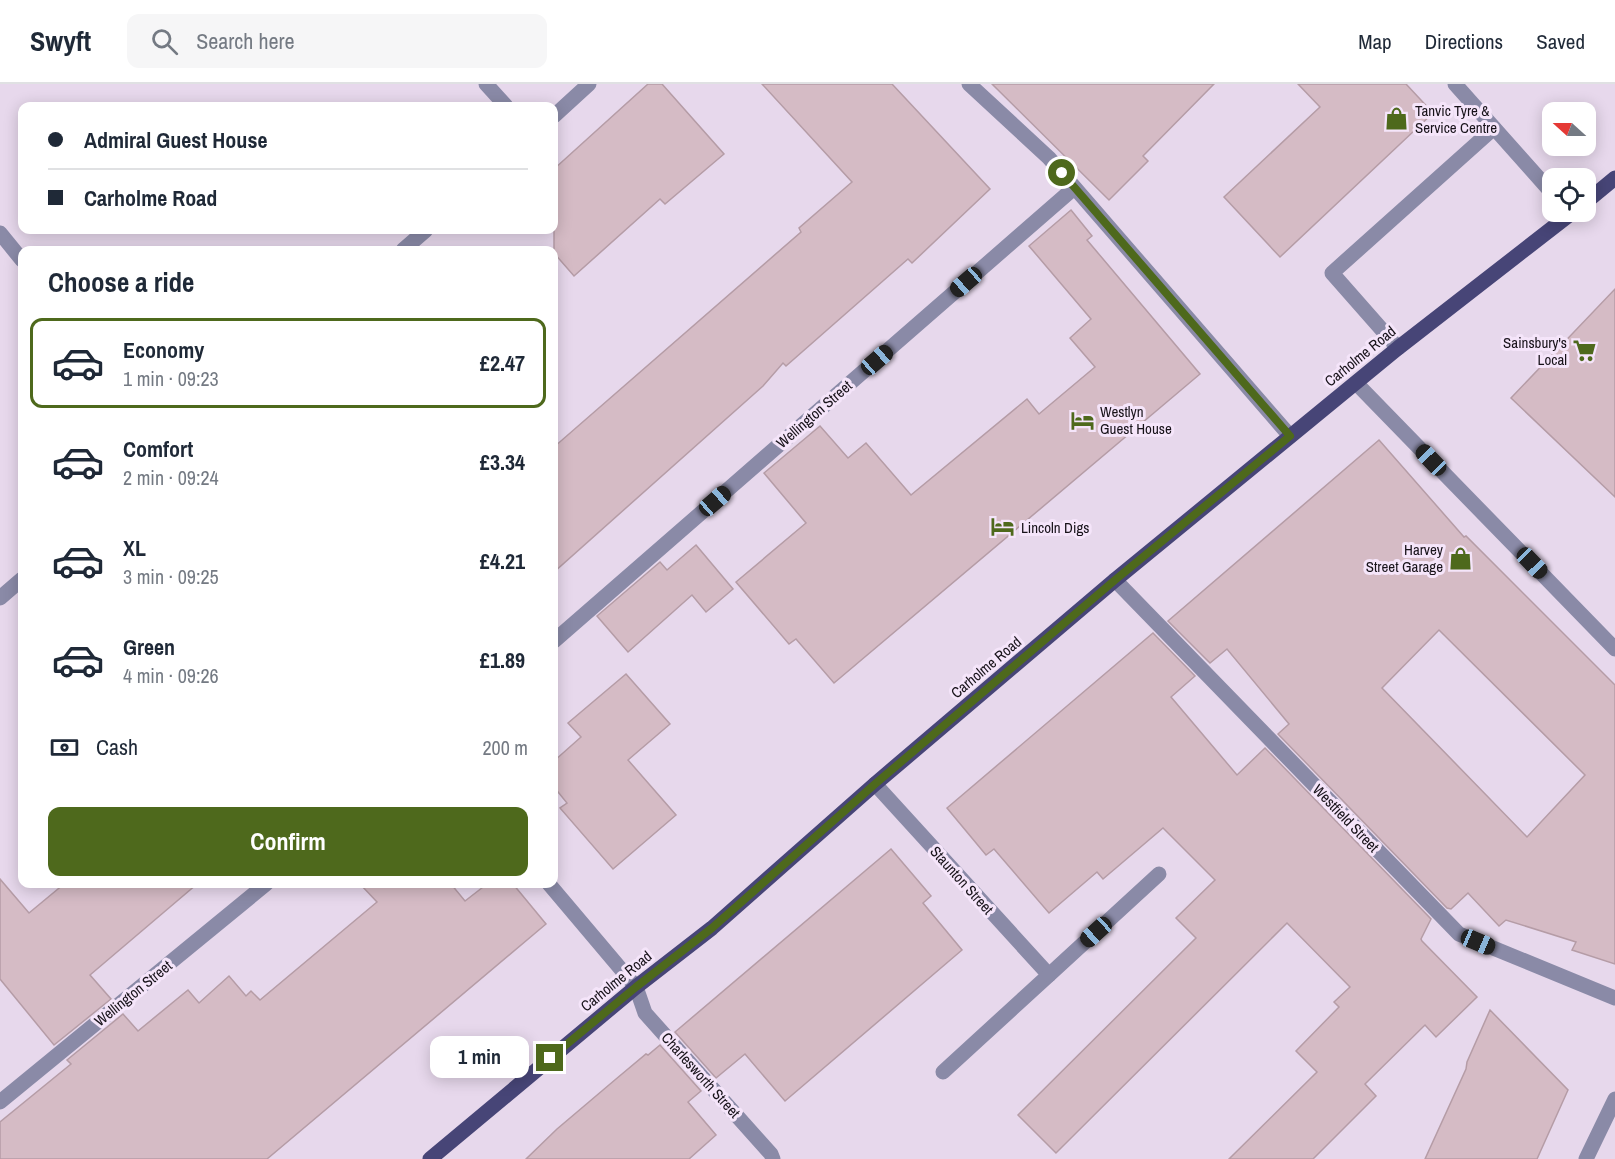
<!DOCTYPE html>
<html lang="en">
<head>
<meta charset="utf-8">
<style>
  :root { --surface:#fff; --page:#f6f6f7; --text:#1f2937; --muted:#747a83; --line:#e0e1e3; --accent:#4e691c }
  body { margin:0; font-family:"Archivo Narrow",sans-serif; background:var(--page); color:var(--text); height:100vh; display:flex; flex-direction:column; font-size:22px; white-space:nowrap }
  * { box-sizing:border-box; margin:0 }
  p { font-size:20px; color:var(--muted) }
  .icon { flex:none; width:33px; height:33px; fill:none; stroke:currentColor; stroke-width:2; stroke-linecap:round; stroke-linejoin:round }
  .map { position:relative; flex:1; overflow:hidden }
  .panel { position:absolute; left:18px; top:162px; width:540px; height:642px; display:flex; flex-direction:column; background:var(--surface); border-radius:12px; box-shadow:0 3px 15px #0003 }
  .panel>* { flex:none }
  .banner { position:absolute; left:18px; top:18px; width:540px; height:132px; border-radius:12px; box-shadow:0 3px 15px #0003; display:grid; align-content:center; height:132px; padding:0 30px; background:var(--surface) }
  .needle { width:39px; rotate:291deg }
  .tools { position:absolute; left:1542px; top:18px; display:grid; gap:12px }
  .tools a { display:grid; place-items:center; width:54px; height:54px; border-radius:12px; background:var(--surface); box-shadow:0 3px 15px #0003; font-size:30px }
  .end { position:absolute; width:27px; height:27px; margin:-14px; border:8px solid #4e691c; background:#fff; box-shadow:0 0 0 3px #fff }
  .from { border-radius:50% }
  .bubble { position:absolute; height:42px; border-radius:12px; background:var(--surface); box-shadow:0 3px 15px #0003; font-size:20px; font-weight:700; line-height:42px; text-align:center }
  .car { position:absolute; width:18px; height:36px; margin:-18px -9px; border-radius:8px; box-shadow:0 0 4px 2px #0007; background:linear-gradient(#222 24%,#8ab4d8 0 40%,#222 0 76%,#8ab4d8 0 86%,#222 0) }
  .banner b { display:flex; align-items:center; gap:21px; height:57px; font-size:22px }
  .banner b+b { border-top:2px solid var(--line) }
  .banner i { width:15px; height:15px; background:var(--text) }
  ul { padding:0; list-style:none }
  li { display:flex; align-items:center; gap:18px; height:90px; margin:0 12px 9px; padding:0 18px; border:3px solid transparent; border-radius:12px }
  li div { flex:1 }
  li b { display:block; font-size:22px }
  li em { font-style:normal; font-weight:700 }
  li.on { border-color:var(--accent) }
  li>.icon { width:54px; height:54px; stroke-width:1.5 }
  h2 { padding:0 30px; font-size:27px; line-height:72px }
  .pay { display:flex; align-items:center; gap:15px; height:66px; padding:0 30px; font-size:22px }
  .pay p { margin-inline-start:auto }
  .button { display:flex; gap:12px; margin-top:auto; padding:12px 30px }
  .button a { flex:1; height:69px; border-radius:12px; background:var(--accent); color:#fff; font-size:24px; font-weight:700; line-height:69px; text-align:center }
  header { display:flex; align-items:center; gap:36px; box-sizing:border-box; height:84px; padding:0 30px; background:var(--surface); border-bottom:2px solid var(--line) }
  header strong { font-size:28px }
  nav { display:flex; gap:33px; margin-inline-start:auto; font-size:21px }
  .search { width:420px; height:54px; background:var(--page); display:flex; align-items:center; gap:15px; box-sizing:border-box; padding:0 21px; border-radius:12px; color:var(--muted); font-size:22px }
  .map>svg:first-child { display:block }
</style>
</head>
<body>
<header>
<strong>Swyft</strong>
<div class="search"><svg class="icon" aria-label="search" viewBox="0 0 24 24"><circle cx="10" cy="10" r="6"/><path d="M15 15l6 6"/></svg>Search here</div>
<nav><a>Map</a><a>Directions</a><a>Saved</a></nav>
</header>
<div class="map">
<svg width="1615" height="1075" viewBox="0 0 1615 1075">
  <rect width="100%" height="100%" fill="#e7d8ec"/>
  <g fill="#d5bbc5" stroke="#b59ca6" stroke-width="1.5" fill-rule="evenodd">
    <path d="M648,0H662L724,70L665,120L660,115L574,192L554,169V85Z"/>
    <path d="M762,0H892L990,105L912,179L908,175L786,282L783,279L763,302L554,488V363L801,148L799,144L852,98Z"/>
    <path d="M992,0H1214L1143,72L1148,77L1109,116Z"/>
    <path d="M1298,0H1406L1433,29L1280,173L1224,113L1320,23Z"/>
    <path d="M1071,126L1092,152L1087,156L1200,290L834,599L796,555L789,560L736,498L806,439L764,389L820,342L848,374L866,359L911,411L1027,315L1039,330L1095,283L1070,254L1091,235L1029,162Z"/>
    <path d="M1615,205V413L1511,314Z"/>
    <path d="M1379,356L1464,453L1466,452L1615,601V880L1572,866L1576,858L1506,836L1499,842L1468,809L1451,825L1447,824L1278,650L1289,640L1227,565L1210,579L1168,537ZM1439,546L1585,691L1527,753L1382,604Z"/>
    <path d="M696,461L733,505L706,528L692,511L628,568L597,532L660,478L667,486Z"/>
    <path d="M1153,549L1195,592L1171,613L1237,691L1265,664L1431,835L1421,855L1422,857L1477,913L1436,953L1425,941L1365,1000L1376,1012L1313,1075H1229L1317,988L1296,967L1339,923L1334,918L1350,903L1287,839L1056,1069L1018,1031L1196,854L1176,834L1215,796L1163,744L1103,795L1097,788L1049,829L994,765L986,771L947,724Z"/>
    <path d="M626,590L670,640L628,676L676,731L613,785L560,724L567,719L554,703V677L581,653L568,639Z"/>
    <path d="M891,765L931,812L923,819L962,866L785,1017L745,970L716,994L675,948Z"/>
    <path d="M0,795L29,829L64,800H197L90,891L111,915L54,961L0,895Z"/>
    <path d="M360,800H451L465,817L487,800H513L546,840L267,1075H0V1038L71,980L67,976L123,930L138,947L188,906L199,919L229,892L246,912L251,907L260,916L377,818Z"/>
    <path d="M1490,926L1568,1006L1537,1075H1425L1466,985L1467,978Z"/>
    <path d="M660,961L701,1007L688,1018L716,1051L689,1075H526L557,1045L616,995L646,970L648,971Z"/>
  </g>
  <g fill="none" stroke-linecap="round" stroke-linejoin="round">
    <g stroke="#8a8aa7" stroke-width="15">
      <path d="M1455,0L1552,109"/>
      <path d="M1398,264L1332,189L1494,44"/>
    </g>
    <g stroke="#8a8aa7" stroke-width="15">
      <path d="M486,0L506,22"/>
      <path d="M969,0L1049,74L1290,352"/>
      <path d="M554,32L589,0"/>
      <path d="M0,149L22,176"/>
      <path d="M403,166L426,146"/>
      <path d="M1356,299L1615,565"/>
      <path d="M1115,496L1459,850L1615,914"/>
      <path d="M0,514L22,495"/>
      <path d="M554,557L1074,104"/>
      <path d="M875,700L1049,891L943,988"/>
      <path d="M549,800L636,903L645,929L771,1070L773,1075"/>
      <path d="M1049,891L1159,790"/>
      <path d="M0,1018L266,800"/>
      <path d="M1586,1075L1615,1015"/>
    </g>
    <g stroke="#474577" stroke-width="15">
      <path d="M1586,118L1615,94"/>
      <path d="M430,1075L636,903L712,844L875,700L1115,496L1398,264L1573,128"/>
    </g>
  </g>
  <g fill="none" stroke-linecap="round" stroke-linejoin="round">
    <path stroke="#4e691c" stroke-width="8" d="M550,974L636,903L712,844L875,700L1115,496L1290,352L1062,89"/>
  </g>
  <defs>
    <symbol id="shop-bare" viewBox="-9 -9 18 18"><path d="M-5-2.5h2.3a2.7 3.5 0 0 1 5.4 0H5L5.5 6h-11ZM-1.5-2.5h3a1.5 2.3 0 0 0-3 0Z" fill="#4e691c" stroke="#f5e5fa" stroke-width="2.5" paint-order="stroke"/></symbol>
    <symbol id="supermarket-bare" viewBox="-9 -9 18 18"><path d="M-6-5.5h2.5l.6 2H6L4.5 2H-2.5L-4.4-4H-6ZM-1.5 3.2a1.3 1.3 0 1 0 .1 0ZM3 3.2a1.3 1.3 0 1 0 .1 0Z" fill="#4e691c" stroke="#f5e5fa" stroke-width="2.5" paint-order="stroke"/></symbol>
    <symbol id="hotel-bare" viewBox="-9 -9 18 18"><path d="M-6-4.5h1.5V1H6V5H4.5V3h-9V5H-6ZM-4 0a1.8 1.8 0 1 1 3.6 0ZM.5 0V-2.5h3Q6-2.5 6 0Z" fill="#4e691c" stroke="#f5e5fa" stroke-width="2.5" paint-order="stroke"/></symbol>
  </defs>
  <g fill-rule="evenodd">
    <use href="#shop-bare" x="1380" y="18" width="33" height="33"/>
    <use href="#supermarket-bare" x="1568" y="250" width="33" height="33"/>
    <use href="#hotel-bare" x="1066" y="320" width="33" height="33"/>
    <use href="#hotel-bare" x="986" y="426" width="33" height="33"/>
    <use href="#shop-bare" x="1444" y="458" width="33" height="33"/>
  </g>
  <g text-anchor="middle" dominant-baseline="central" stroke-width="6" stroke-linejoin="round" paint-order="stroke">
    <g font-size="15" fill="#171219" stroke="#f5e5fa" text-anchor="start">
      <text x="1415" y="26">Tanvic Tyre &amp;<tspan x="1415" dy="17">Service Centre</tspan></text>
      <text x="1567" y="258" text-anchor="end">Sainsbury's<tspan x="1567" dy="17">Local</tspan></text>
      <text x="1100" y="327">Westlyn<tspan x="1100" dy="17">Guest House</tspan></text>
      <text x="1021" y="443">Lincoln Digs</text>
      <text x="1443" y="465" text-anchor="end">Harvey<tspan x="1443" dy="17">Street Garage</tspan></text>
    </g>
    <g font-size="15" fill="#171219" stroke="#f5e5fa">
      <text transform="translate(1360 272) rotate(-39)">Carholme Road</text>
      <text transform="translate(814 330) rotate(-41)">Wellington Street</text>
      <text transform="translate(986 583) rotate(-40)">Carholme Road</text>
      <text transform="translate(1346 734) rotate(46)">Westfield Street</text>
      <text transform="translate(962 796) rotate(48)">Staunton Street</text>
      <text transform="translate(616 897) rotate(-39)">Carholme Road</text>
      <text transform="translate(133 909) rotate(-39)">Wellington Street</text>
      <text transform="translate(701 991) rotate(48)">Charlesworth Street</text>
    </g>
  </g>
</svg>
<div class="tools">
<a><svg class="needle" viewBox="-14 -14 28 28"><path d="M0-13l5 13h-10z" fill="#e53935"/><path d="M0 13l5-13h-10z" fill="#747a83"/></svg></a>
<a><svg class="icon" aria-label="locate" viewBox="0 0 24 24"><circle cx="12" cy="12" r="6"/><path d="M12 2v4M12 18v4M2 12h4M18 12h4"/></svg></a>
</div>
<i class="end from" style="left:1062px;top:89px"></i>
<i class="end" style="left:550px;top:974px"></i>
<div class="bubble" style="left:430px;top:952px;width:99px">1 min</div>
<i class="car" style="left:966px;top:198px;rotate:229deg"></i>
<i class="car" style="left:877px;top:276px;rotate:49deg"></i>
<i class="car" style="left:1431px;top:376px;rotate:316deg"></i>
<i class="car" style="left:715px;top:417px;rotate:49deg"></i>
<i class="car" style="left:1532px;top:479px;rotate:136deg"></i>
<i class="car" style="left:1096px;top:848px;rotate:228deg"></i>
<i class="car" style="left:1478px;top:858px;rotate:113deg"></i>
<div class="banner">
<b><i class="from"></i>Admiral Guest House</b>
<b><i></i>Carholme Road</b>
</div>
<section class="panel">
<h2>Choose a ride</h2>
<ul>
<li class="on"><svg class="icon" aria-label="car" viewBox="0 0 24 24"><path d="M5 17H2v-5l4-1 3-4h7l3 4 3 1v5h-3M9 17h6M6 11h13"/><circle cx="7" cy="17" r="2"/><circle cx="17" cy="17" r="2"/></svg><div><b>Economy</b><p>1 min · 09:23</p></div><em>£2.47</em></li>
<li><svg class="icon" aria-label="car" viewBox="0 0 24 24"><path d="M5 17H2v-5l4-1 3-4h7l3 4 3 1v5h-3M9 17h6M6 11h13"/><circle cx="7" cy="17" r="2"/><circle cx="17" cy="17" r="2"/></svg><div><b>Comfort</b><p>2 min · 09:24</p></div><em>£3.34</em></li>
<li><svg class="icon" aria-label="car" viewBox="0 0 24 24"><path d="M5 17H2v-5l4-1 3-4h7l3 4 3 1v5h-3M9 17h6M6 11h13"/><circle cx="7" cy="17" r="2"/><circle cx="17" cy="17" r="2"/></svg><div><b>XL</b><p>3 min · 09:25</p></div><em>£4.21</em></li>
<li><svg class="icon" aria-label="car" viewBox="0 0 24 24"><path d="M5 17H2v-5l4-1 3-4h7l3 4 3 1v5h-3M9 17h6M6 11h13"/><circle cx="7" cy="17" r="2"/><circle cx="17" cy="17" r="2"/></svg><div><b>Green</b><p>4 min · 09:26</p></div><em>£1.89</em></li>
</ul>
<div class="pay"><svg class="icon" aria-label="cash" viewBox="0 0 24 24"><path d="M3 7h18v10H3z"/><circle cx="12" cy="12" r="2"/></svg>Cash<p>200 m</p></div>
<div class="button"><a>Confirm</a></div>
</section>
</div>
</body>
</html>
